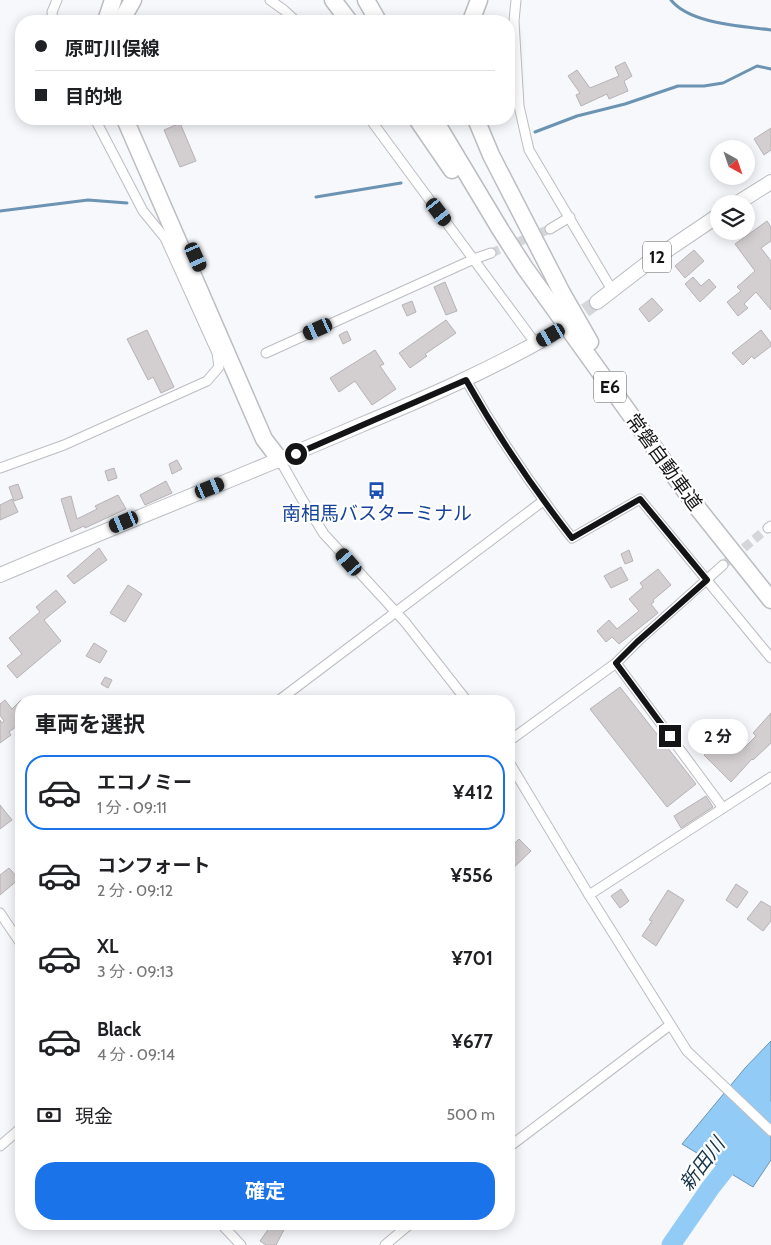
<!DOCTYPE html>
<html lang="ja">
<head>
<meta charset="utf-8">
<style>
  :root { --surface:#fff; --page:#f6f6f6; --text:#202124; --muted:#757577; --line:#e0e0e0; --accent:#1a73e8 }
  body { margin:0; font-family:Cabin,"Noto Sans JP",sans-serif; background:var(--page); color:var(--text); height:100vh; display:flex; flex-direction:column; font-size:19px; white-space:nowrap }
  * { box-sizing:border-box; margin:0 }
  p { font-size:16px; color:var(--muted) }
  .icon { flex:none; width:28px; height:28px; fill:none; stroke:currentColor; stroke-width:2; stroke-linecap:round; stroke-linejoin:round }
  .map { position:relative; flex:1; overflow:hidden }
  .side { position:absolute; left:15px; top:695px; width:500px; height:535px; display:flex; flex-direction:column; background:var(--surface); border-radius:20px; box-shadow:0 2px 12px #0003 }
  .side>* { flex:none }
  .hud { position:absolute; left:15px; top:15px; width:500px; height:110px; border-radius:20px; box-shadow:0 2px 12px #0003; display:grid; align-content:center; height:110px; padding:0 20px; background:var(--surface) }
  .needle { width:32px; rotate:140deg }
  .fabs { position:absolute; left:710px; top:140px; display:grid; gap:10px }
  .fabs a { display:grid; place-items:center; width:45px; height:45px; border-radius:50%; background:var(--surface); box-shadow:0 2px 12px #0003; font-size:25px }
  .end { position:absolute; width:22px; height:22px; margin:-11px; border:6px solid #141416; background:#fff; box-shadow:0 0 0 2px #fff }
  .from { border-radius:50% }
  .bubble { position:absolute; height:35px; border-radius:18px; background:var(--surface); box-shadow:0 2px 12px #0003; font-size:16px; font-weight:700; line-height:35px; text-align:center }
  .car { position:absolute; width:15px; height:30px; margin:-15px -8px; border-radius:6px; box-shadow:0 0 4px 1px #0007; background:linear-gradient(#222 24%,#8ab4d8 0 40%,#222 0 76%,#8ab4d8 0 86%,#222 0) }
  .hud b { display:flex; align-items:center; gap:18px; height:48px; font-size:19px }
  .hud b+b { border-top:1px solid var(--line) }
  .hud i { width:12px; height:12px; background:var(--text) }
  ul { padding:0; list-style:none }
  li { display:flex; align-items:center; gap:15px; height:75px; margin:0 10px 8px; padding:0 10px; border:2px solid transparent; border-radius:20px }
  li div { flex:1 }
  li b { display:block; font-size:19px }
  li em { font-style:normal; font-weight:700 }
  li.on { border-color:var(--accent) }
  li>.icon { width:45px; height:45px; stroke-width:1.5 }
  h2 { padding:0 20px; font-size:22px; line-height:60px }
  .pay { display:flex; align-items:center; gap:12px; height:55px; padding:0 20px; font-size:19px }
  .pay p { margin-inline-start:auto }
  .cta { display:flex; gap:10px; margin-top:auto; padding:10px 20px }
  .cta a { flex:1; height:58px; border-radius:20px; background:var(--accent); color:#fff; font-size:20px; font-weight:700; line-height:58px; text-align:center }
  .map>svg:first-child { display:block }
</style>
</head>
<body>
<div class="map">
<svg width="771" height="1245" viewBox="0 0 771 1245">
  <rect width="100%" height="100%" fill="#f6f8fc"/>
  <path fill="#92cbf5" stroke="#6c94b2" d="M771,1041V1160L753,1187L682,1144L745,1068Z"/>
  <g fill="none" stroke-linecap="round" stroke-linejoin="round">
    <g stroke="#6c94b2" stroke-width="3">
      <path d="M671,0C690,24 742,26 771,30"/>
      <path d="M535,132L577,116L625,104L678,86H704L723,83L757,66L771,69"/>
      <path d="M316,197L401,183"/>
      <path d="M0,211L88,200L127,203"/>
    </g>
    <path stroke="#92cbf5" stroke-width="19" d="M671,1245L711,1187L771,1111"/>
  </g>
  <g fill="#d3cecf" stroke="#b7b2b4">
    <path d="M625,62L632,76L624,81L628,91L609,99L607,94L581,106L576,95L580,93L568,76L577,70L590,88L619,76L615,67Z"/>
    <path d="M180,123L196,161L180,167L164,130Z"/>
    <path d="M771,128V150L764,155L754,139Z"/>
    <path d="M767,221L771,227V241L761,248L771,261V310L756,292L744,304L748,308L738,316L727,302L741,291L737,287L755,271L735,244Z"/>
    <path d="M694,250L704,261L685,278L675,266Z"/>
    <path d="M693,277L701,286L709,279L716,287L700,302L685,284Z"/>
    <path d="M445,282L457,311L446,315L434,287Z"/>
    <path d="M652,298L663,310L649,322L639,309Z"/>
    <path d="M412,301L416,312L407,316L402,305Z"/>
    <path d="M446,320L456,333L425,354L427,356L410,368L399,353Z"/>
    <path d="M147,330L174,387L161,393L153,377L148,380L127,339Z"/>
    <path d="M761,330L771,343V346L754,359L752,356L743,365L732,353Z"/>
    <path d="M347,331L351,340L343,344L339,335Z"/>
    <path d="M375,350L384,364L380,366L396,389L372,405L355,381L339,392L330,378Z"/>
    <path d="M177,460L182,469L172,474L169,464Z"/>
    <path d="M114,468L117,478L108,481L105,471Z"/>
    <path d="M166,481L172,493L145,505L140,495Z"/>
    <path d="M18,484L23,498L14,501L9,487Z"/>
    <path d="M118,495L126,509L85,528L84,526L71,532L61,499L71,496L77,519L97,509L95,506Z"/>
    <path d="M12,499L18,512L0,520V505Z"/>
    <path d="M99,548L107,560L74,584L67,576Z"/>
    <path d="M629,550L633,561L625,564L621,554Z"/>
    <path d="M621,567L628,580L611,588L604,576Z"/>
    <path d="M658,569L671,585L653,600L654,602L651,604L658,613L619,644L612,637L606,642L597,631L609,620L617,629L639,611L629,599L643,587L640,583Z"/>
    <path d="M128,585L142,594L125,622L110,613Z"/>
    <path d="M56,590L66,602L44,620L61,641L17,678L7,666L22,654L9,638L40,612L36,607Z"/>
    <path d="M94,643L107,651L100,663L86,656Z"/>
    <path d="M105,677L112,680L108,688L101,684Z"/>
    <path d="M620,687L696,784L667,807L590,709Z"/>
    <path d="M5,700L12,709L21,700V723L9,732L11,735L0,743V720L2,723L4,721L0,715V704Z"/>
    <path d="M771,713V743L753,760L752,759L731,782L704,755L711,748L715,751L729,736L743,749L756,736L753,733Z"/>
    <path d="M706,796L713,807L681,828L674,816Z"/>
    <path d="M0,805L12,820L0,829Z"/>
    <path d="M519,839L531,851L509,872V849Z"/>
    <path d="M9,868L19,879L0,895V875Z"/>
    <path d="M736,884L748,892L737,908L726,900Z"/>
    <path d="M621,889L629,901L620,908L611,896Z"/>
    <path d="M668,890L684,900L656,946L642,936L652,921L649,920Z"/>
    <path d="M761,901L771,907V921L763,931L747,919Z"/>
    <path d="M272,1224H287L276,1245H266L260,1241Z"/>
  </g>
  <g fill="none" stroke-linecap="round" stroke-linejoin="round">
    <g stroke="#d4d6da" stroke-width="9" stroke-dasharray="9 4.5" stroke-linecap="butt">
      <path d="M491,253L550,229"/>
      <path d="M723,565L768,528"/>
    </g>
    <path stroke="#d4d6da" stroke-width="14" stroke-dasharray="14 7" stroke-linecap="butt" d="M551,335L597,302"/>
    <defs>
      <g id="minor">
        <path d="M270,0L284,10L296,21"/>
        <path d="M516,0L514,21L519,106L529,150L612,290"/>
        <path d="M53,21L52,12L57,0"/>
        <path d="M370,119L536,344"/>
        <path d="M550,229L570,217"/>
        <path d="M266,353L474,259L491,253"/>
        <path d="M466,380C497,435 533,488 572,538L640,499L771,658"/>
        <path d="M280,460L302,499L324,534L405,622L467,701"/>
        <path d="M0,468L64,445L207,381L219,367L217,353L165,238L143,211L95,119"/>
        <path d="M768,528L771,526"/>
        <path d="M616,663L723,808"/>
        <path d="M278,701L543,501"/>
        <path d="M509,741L616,663L637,642L723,565"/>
        <path d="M509,762L589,895L687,1051L771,1131"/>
        <path d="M589,895L771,777"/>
        <path d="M0,913L21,944"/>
        <path d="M0,1146L21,1128"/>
        <path d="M509,1147L670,1025"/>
        <path d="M221,1224L241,1245"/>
        <path d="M385,1245L410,1224"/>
      </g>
      <g id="primary">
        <path d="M736,204L771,182"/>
        <path d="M597,302L645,265L719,215"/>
        <path d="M0,575C118,525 238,478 356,427C423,399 488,371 551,335"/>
      </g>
      <g id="motorway">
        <path d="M333,0L349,21"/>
        <path d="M366,0L378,21"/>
        <path d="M106,21L113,0"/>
        <path d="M121,21L133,0"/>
        <path d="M471,21L479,0"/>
        <path d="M125,119L264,439L280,460"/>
        <path d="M417,119L452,170"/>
        <path d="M434,119L500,229L525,268L696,506L771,600"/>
        <path d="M476,119L491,155L562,293L590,342"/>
      </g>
    </defs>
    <use href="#minor" stroke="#bbbdc1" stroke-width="11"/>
    <use href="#primary" stroke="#bbbdc1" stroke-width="16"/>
    <use href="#motorway" stroke="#bbbdc1" stroke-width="19"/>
    <use href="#minor" stroke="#fff" stroke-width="9"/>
    <use href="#primary" stroke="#fff" stroke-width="14"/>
    <use href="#motorway" stroke="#fff" stroke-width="16"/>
  </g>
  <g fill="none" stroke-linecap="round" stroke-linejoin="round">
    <path stroke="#141416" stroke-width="6" d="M296,454L466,380C497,435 533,488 572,538L640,499L707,580L637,642L616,663L670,736"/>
  </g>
  <defs>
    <symbol id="bus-bare" viewBox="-9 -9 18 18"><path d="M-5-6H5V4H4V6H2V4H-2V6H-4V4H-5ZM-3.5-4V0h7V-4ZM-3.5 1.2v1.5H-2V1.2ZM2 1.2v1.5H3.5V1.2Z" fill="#1a4fb4" stroke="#fff" stroke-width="2.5" paint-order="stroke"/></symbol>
  </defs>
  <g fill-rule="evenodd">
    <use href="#bus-bare" x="364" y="478" width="25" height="25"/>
  </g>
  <g text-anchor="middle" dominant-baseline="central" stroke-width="4.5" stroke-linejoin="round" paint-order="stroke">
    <g fill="#fff" stroke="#5a5a5c" stroke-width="1">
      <rect x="643" y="241.5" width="28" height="31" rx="4"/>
      <rect x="594" y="371.5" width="32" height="31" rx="4"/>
    </g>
    <g font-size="18" font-weight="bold" fill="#141416">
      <text x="657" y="257">12</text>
      <text x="610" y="387">E6</text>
    </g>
    <g font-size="19" fill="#141416" stroke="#fff">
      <text transform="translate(664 462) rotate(54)">常磐自動車道</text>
    </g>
    <g font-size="19" fill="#164399" stroke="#fff">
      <text x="377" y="513">南相馬バスターミナル</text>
    </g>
    <g font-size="20" font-style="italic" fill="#16354b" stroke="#fff">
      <text transform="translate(702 1164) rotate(-53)">新田川</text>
    </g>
  </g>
</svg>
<div class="fabs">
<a><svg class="needle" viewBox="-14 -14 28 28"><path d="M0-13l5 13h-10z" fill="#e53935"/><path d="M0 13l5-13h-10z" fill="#757577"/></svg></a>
<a><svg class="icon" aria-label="layers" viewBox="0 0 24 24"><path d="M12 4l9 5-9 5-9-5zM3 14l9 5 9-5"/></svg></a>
</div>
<i class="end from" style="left:296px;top:454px"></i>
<i class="end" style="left:670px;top:736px"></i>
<div class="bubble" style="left:688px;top:719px;width:60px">2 分</div>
<i class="car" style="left:439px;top:212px;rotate:143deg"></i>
<i class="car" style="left:196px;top:257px;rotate:156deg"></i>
<i class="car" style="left:318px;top:329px;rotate:246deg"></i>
<i class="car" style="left:551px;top:335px;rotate:240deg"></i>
<i class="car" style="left:210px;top:488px;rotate:68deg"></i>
<i class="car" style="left:124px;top:522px;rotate:247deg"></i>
<i class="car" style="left:349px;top:562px;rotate:319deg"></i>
<div class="hud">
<b><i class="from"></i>原町川俣線</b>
<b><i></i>目的地</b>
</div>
<section class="side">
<h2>車両を選択</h2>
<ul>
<li class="on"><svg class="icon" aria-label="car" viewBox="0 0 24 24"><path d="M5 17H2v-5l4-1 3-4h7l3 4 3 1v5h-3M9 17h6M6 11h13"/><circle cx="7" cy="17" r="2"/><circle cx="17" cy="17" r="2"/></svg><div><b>エコノミー</b><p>1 分 · 09:11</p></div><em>¥412</em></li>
<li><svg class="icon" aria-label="car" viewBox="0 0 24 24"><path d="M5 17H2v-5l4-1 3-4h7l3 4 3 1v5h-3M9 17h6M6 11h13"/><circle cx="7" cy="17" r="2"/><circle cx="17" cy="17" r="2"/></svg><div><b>コンフォート</b><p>2 分 · 09:12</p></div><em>¥556</em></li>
<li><svg class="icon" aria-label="car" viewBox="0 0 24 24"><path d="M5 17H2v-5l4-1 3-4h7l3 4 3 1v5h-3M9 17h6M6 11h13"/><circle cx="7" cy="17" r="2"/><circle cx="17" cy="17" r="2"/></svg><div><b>XL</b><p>3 分 · 09:13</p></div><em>¥701</em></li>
<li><svg class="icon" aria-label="car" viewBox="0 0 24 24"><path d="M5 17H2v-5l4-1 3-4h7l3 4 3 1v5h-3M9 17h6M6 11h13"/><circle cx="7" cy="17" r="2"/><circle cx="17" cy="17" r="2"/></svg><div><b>Black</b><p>4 分 · 09:14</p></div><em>¥677</em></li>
</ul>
<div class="pay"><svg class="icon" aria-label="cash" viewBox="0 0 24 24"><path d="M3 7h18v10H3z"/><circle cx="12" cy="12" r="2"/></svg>現金<p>500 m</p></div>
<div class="cta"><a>確定</a></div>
</section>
</div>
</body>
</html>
